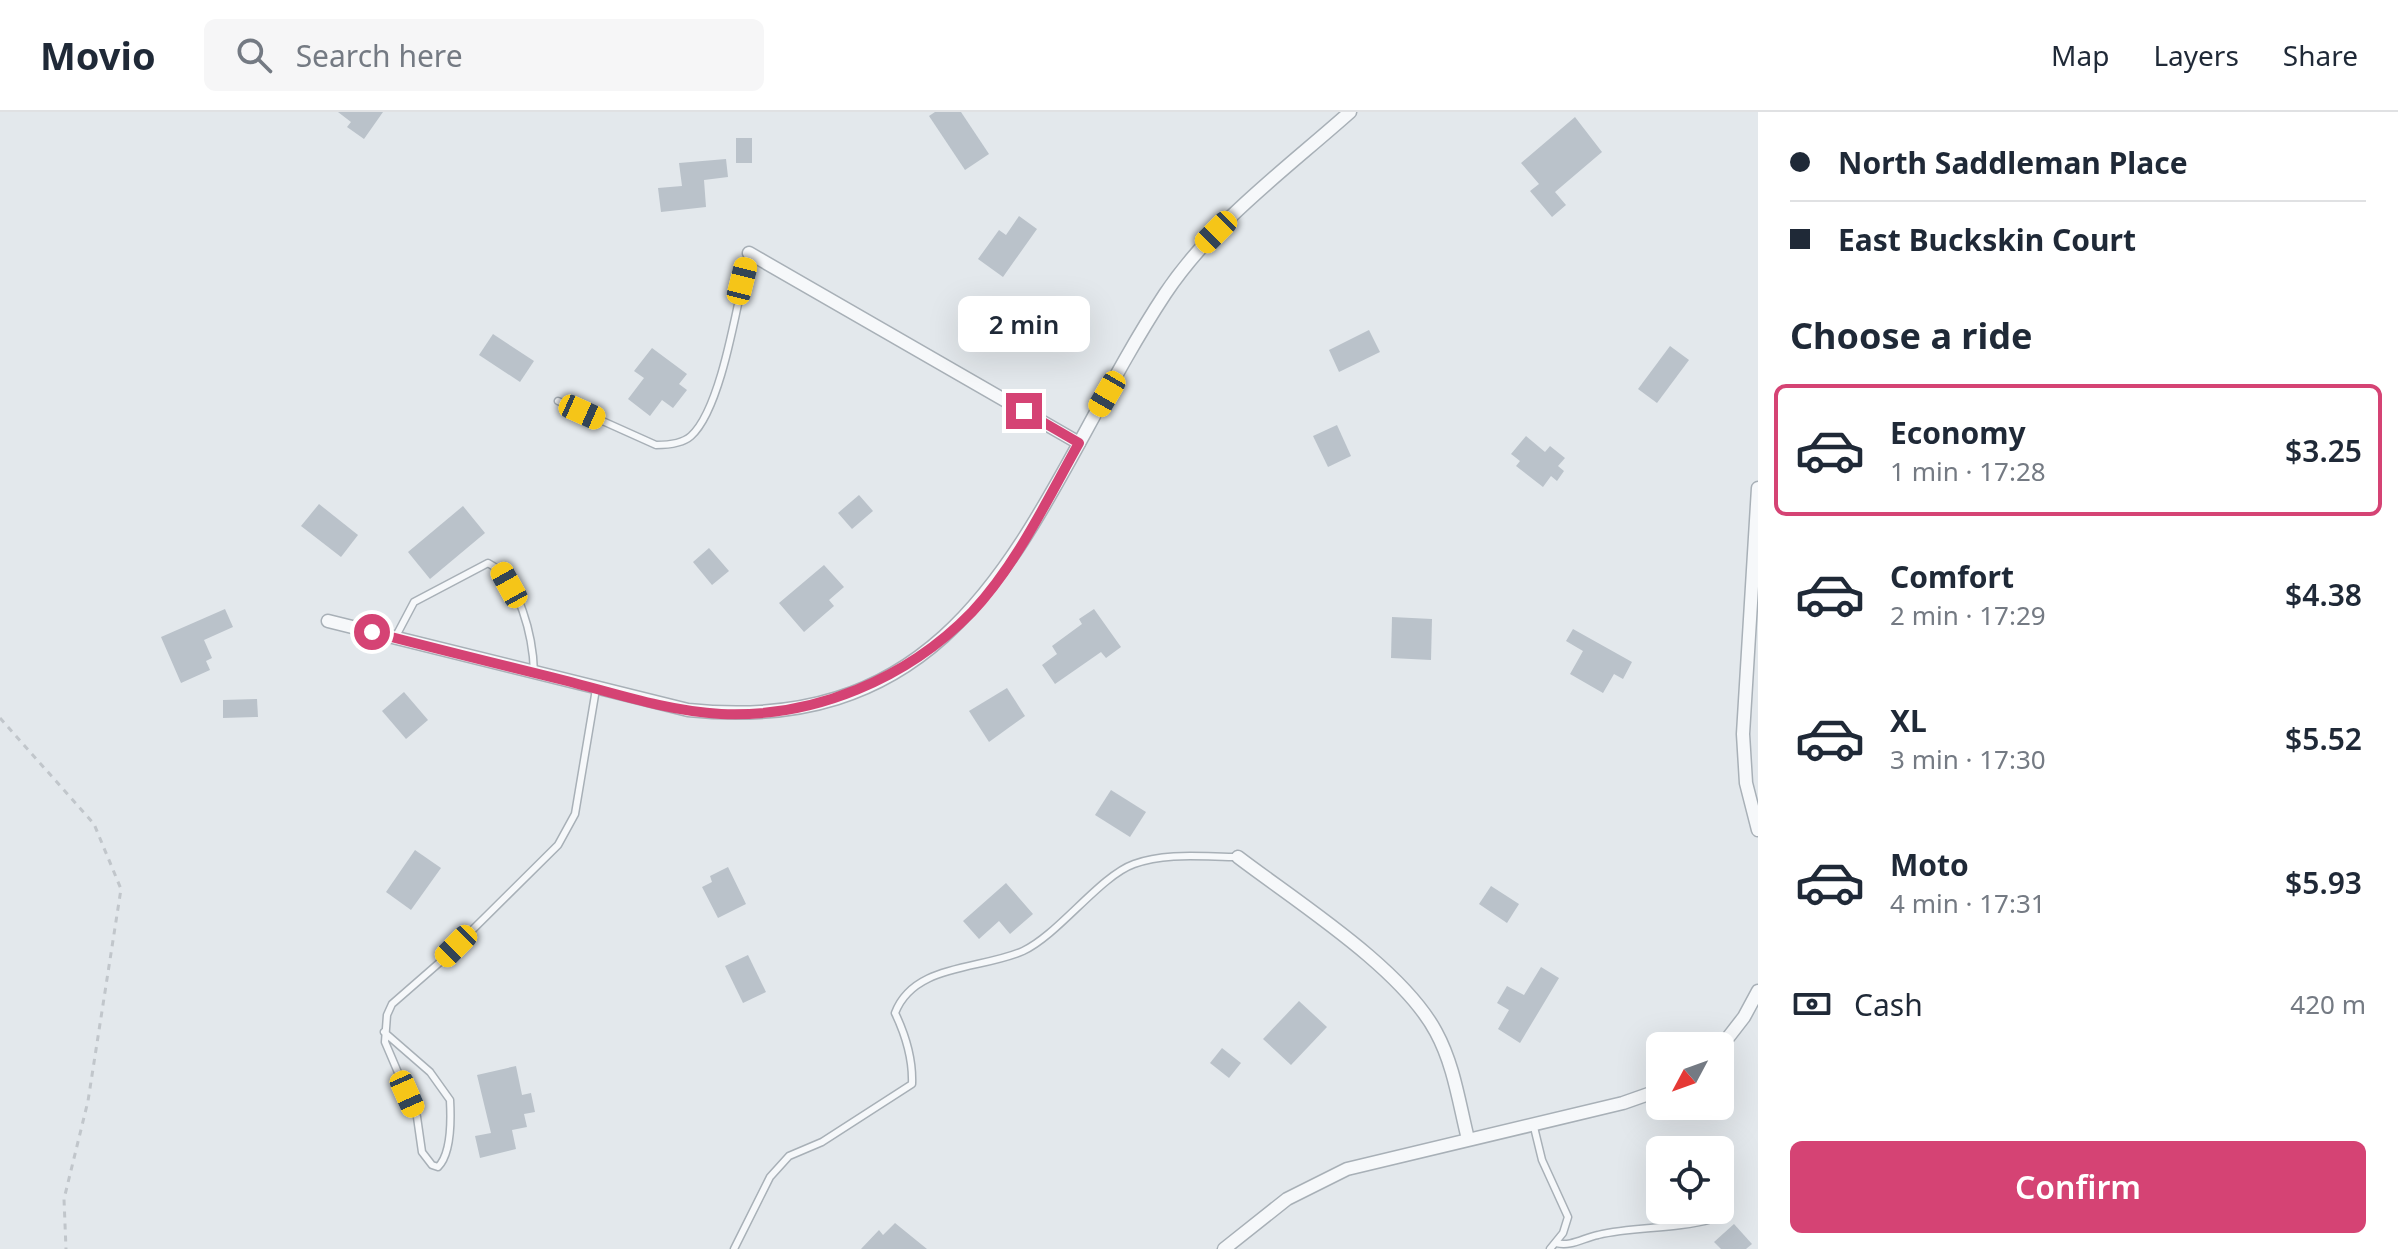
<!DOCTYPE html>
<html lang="en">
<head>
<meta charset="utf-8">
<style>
  :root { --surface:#fff; --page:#f6f6f7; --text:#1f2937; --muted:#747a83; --line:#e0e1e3; --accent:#d54374 }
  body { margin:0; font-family:"Noto Sans",sans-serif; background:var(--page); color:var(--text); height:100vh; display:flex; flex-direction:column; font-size:30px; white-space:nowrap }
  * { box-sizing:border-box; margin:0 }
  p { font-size:26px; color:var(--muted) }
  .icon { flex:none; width:44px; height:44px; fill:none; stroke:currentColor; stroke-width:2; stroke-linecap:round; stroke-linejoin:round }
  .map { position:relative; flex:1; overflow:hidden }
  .sheet { display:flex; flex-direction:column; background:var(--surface); width:640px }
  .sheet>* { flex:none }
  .top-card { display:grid; align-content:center; height:176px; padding:0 32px; background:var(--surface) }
  .needle { width:52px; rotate:229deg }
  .fabs { position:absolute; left:1646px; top:920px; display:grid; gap:16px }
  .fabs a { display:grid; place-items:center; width:88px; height:88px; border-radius:12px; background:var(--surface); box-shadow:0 8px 32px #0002; font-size:40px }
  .end { position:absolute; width:36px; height:36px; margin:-18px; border:10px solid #d54374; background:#fff; box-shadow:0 0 0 4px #fff }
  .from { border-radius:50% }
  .bubble { position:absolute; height:56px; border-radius:12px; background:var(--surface); box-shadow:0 8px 32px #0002; font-size:26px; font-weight:600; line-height:56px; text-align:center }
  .car { position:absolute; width:24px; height:48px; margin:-24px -12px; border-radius:10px; box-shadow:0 0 6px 2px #0007; background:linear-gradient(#f5c518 24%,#345 0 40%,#f5c518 0 76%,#345 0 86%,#f5c518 0) }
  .top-card b { display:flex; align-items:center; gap:28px; height:76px; font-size:30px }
  .top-card b+b { border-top:2px solid var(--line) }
  .top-card i { width:20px; height:20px; background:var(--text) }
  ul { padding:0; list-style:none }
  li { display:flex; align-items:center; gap:24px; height:132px; margin:0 16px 12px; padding:0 16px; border:4px solid transparent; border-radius:12px }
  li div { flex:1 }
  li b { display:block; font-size:30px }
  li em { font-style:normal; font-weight:600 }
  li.selected { border-color:var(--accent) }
  li>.icon { width:72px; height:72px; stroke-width:1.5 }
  h2 { padding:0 32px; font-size:36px; line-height:96px }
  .pay { display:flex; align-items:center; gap:20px; height:88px; padding:0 32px; font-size:30px }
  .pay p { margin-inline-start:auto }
  .action { display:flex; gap:16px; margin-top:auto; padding:16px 32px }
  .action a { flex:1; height:92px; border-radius:12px; background:var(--accent); color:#fff; font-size:32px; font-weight:600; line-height:92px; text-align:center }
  header { display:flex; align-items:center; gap:48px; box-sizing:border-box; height:112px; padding:0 40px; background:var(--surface); border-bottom:2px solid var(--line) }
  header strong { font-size:38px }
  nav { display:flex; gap:44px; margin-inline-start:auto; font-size:28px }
  .search { width:560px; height:72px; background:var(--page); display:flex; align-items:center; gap:20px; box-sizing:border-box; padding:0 28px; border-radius:12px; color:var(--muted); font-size:30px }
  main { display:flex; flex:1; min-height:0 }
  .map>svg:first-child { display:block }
</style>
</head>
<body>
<header>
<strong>Movio</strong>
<div class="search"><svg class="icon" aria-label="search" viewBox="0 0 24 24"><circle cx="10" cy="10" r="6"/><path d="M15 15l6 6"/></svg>Search here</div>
<nav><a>Map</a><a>Layers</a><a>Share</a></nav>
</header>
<main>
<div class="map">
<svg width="1758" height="1137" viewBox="0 0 1758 1137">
  <rect width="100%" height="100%" fill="#e3e8ec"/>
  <g fill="#bac2ca">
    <path d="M338,0H383L364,27L347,15L351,10Z"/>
    <path d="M935,0H961L989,42L965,58L929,4Z"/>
    <path d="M1575,5L1602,40L1555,80L1566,93L1552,105L1530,79L1539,72L1521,51Z"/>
    <rect x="736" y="26" width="16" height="25"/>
    <path d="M726,47L728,65L704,68L706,95L661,100L658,76L682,74L679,51Z"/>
    <path d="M1019,104L1037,117L1003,165L978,147L999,118L1006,123Z"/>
    <path d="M1369,218L1380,240L1339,260L1329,238Z"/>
    <path d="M493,222L534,249L520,270L479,243Z"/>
    <path d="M1670,234L1689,248L1657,291L1638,277Z"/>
    <path d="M652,236L687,262L679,272L687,278L673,296L662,288L650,304L628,287L644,266L634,259Z"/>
    <path d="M1337,313L1351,344L1328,355L1313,324Z"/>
    <path d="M1526,324L1545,340L1550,334L1565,346L1558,354L1564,359L1557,369L1551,364L1543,375L1516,354L1520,349L1511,342Z"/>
    <path d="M859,383L873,399L852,417L838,401Z"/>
    <path d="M319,392L358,423L341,445L301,414Z"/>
    <path d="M463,394L485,421L430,467L408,440Z"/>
    <path d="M709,436L729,459L712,473L693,450Z"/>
    <path d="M824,453L844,475L829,488L834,494L804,520L779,491Z"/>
    <path d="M225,497L233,515L204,528L212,546L206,549L210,558L181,571L161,525Z"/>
    <path d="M1094,497L1121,535L1106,546L1101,540L1055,572L1042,553L1057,542L1052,534L1082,512L1079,507Z"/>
    <path d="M1392,505L1432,507L1431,548L1391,546Z"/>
    <path d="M1573,517L1632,550L1623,567L1614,562L1603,581L1570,562L1583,539L1566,529Z"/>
    <path d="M1007,576L1025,604L989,630L969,599Z"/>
    <path d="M404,580L428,608L406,627L382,599Z"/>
    <path d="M257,587L258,605L223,606V588Z"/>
    <path d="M1111,678L1146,700L1130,725L1095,703Z"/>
    <path d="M415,738L441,756L411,798L386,780Z"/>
    <path d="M728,755L746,792L718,806L702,775L712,770L710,764Z"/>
    <path d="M1006,771L1033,802L1010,822L999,809L979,827L963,809Z"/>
    <path d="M1491,774L1519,792L1507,811L1479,792Z"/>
    <path d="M748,843L766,880L743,891L725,854Z"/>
    <path d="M1541,855L1559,866L1520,931L1498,917L1509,898L1497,891L1507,874L1524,883Z"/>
    <path d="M1299,889L1327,915L1291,953L1263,927Z"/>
    <path d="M1222,936L1241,951L1229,966L1210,951Z"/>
    <path d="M516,954L522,983L531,981L535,1000L524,1002L527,1015L512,1018L516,1037L480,1046L475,1024L491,1021L477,963Z"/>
    <path d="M895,1111L927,1137H861L879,1118L883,1123Z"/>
    <path d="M1734,1112L1752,1132L1746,1137H1721L1714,1130Z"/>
  </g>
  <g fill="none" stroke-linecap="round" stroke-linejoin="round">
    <defs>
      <g id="lane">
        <path d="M558,289L656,333C668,333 682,332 691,324C723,295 738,184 749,141"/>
        <path d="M395,526L414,490L488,451C520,467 533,526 534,560"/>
        <path d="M384,920L430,960L450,988C451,1006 452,1041 438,1055L432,1053L422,1040L417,1005L385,930L387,903L392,892L439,851L558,733L575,702L596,577"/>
        <path d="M1533,1011L1542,1048L1568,1105L1563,1121L1550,1137"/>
        <path d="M1556,1131C1571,1135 1583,1126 1598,1123C1635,1114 1673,1118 1712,1107"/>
        <path d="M734,1137L770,1065L789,1044L822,1030L912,972C913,946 906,924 895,901C914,851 981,858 1023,839C1058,823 1100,764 1134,752C1166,740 1205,745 1238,745"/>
      </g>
      <g id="street">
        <path d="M749,141L1079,331"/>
        <path d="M1758,376L1743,622L1746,671L1758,718"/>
        <path d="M328,509L688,598C985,629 1035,379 1165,182C1213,110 1286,57 1350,0"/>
        <path d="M1238,745C1297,790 1402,856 1436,920C1454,953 1459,991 1468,1027"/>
        <path d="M1720,936L1744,905L1758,879"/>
        <path d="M1224,1137L1287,1087L1347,1057L1623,991L1660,978"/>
      </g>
    </defs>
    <use href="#lane" stroke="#a8b0b7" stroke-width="9"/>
    <use href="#street" stroke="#a8b0b7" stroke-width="15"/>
    <path stroke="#c1c6cb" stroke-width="3" stroke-dasharray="6 6" stroke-linecap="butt" d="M0,606L94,712L121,777L88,989L64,1087L66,1137"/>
    <use href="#lane" stroke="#f6f8fa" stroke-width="6"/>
    <use href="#street" stroke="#f6f8fa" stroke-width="12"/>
  </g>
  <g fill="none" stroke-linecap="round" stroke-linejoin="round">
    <path stroke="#d54374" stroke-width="10" d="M372,520C437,537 502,553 567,569C617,582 668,599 721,602C814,606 907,567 972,500C1017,452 1047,388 1079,331L1024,299"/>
  </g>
</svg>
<div class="fabs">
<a><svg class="needle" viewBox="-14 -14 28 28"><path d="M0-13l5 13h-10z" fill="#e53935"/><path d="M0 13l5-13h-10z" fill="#747a83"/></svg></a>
<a><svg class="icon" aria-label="locate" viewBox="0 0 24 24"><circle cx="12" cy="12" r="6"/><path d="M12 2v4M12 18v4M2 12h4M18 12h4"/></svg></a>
</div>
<i class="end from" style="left:372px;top:520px"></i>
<i class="end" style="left:1024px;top:299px"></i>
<div class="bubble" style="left:958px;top:184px;width:132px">2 min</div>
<i class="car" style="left:1216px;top:120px;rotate:225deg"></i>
<i class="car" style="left:742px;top:169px;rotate:14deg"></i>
<i class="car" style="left:1107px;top:282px;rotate:210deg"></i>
<i class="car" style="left:582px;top:300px;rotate:114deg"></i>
<i class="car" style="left:509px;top:473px;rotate:331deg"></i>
<i class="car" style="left:456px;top:834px;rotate:225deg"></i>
<i class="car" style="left:407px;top:982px;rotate:156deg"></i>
</div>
<section class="sheet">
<div class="top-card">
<b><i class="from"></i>North Saddleman Place</b>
<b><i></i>East Buckskin Court</b>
</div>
<h2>Choose a ride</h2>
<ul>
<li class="selected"><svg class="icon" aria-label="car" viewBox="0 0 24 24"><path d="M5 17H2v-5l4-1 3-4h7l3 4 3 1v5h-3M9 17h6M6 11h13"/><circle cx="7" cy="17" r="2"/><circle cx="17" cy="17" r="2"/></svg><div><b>Economy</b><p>1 min · 17:28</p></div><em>$3.25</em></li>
<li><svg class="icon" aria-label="car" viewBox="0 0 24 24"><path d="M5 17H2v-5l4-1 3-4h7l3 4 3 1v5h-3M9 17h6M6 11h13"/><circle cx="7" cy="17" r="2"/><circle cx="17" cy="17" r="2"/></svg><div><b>Comfort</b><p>2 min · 17:29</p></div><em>$4.38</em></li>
<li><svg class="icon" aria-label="car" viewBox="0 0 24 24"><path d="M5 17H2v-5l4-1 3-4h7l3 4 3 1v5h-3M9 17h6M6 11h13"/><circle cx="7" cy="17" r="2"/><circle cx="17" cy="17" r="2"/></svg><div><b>XL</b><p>3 min · 17:30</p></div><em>$5.52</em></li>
<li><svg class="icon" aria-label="car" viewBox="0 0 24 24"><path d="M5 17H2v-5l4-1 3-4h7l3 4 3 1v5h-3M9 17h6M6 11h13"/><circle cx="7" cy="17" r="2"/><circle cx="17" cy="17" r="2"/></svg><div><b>Moto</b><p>4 min · 17:31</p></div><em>$5.93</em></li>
</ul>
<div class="pay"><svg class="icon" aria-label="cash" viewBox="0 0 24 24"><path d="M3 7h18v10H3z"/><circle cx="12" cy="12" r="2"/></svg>Cash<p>420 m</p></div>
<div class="action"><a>Confirm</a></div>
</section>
</main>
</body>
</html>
